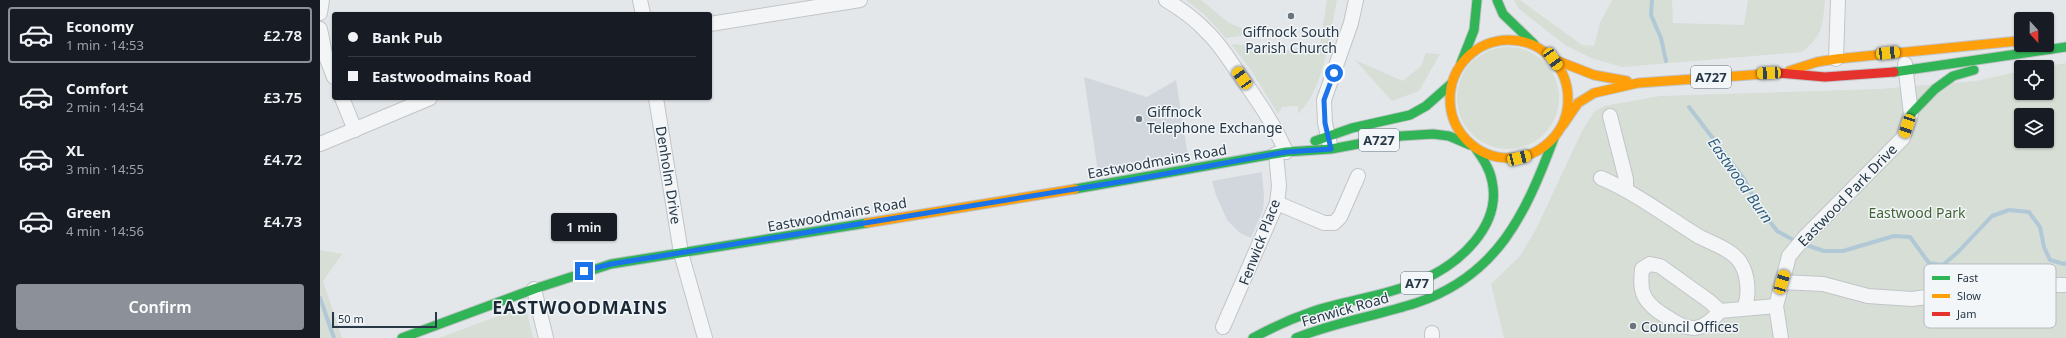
<!DOCTYPE html>
<html lang="en">
<head>
<meta charset="utf-8">
<style>
  :root { --surface:#171b24; --page:#20242c; --text:#f1f3f6; --muted:#9ea1a6; --line:#363941; --accent:#8c9099 }
  body { margin:0; font-family:"Noto Sans",sans-serif; background:var(--page); color:var(--text); height:100vh; display:flex; flex-direction:column; font-size:15px; white-space:nowrap }
  * { box-sizing:border-box; margin:0 }
  p { font-size:13px; color:var(--muted) }
  .icon { flex:none; width:22px; height:22px; fill:none; stroke:currentColor; stroke-width:2; stroke-linecap:round; stroke-linejoin:round }
  .map { position:relative; flex:1; overflow:hidden }
  .panel { display:flex; flex-direction:column; background:var(--surface); width:320px }
  .panel>* { flex:none }
  .top-card { position:absolute; left:12px; top:12px; width:380px; height:88px; border-radius:4px; box-shadow:0 1px 3px #0004; display:grid; align-content:center; height:88px; padding:0 16px; background:var(--surface) }
  .needle { width:26px; rotate:159deg }
  .controls { position:absolute; left:1694px; top:12px; display:grid; gap:8px }
  .controls a { display:grid; place-items:center; width:40px; height:40px; border-radius:4px; background:var(--surface); box-shadow:0 1px 3px #0004; font-size:20px }
  .scale { position:absolute; left:12px; bottom:10px; width:105px; box-sizing:border-box; padding-left:4px; border:2px solid #283846; border-top:0; font-size:11px; line-height:14px; white-space:nowrap; color:#283846; -webkit-text-stroke:3px #f2f6f9; paint-order:stroke }
  .end { position:absolute; width:18px; height:18px; margin:-9px; border:5px solid #1a73e8; background:#fff; box-shadow:0 0 0 2px #fff }
  .from { border-radius:50% }
  .bubble { position:absolute; height:28px; border-radius:4px; background:var(--surface); box-shadow:0 1px 3px #0004; font-size:13px; font-weight:600; line-height:28px; text-align:center }
  .car { position:absolute; width:12px; height:24px; margin:-12px -6px; border-radius:5px; box-shadow:0 0 3px 1px #0007; background:linear-gradient(#f5c518 24%,#345 0 40%,#f5c518 0 76%,#345 0 86%,#f5c518 0) }
  .top-card b { display:flex; align-items:center; gap:14px; height:38px; font-size:15px }
  .top-card b+b { border-top:1px solid var(--line) }
  .top-card i { width:10px; height:10px; background:var(--text) }
  ul { padding:7px 0 0; list-style:none }
  li { display:flex; align-items:center; gap:12px; height:56px; margin:0 8px 6px; padding:0 8px; border:2px solid transparent; border-radius:4px }
  li div { flex:1 }
  li b { display:block; font-size:15px }
  li em { font-style:normal; font-weight:600 }
  li.selected { border-color:var(--accent) }
  li>.icon { width:36px; height:36px; stroke-width:1.5 }
  .action { display:flex; gap:8px; margin-top:auto; padding:8px 16px }
  .action a { flex:1; height:46px; border-radius:4px; background:var(--accent); color:#fff; font-size:16px; font-weight:600; line-height:46px; text-align:center }
  main { display:flex; flex:1; min-height:0 }
  .map>svg:first-child { display:block }
</style>
</head>
<body>
<main>
<section class="panel">
<ul>
<li class="selected"><svg class="icon" aria-label="car" viewBox="0 0 24 24"><path d="M5 17H2v-5l4-1 3-4h7l3 4 3 1v5h-3M9 17h6M6 11h13"/><circle cx="7" cy="17" r="2"/><circle cx="17" cy="17" r="2"/></svg><div><b>Economy</b><p>1 min · 14:53</p></div><em>£2.78</em></li>
<li><svg class="icon" aria-label="car" viewBox="0 0 24 24"><path d="M5 17H2v-5l4-1 3-4h7l3 4 3 1v5h-3M9 17h6M6 11h13"/><circle cx="7" cy="17" r="2"/><circle cx="17" cy="17" r="2"/></svg><div><b>Comfort</b><p>2 min · 14:54</p></div><em>£3.75</em></li>
<li><svg class="icon" aria-label="car" viewBox="0 0 24 24"><path d="M5 17H2v-5l4-1 3-4h7l3 4 3 1v5h-3M9 17h6M6 11h13"/><circle cx="7" cy="17" r="2"/><circle cx="17" cy="17" r="2"/></svg><div><b>XL</b><p>3 min · 14:55</p></div><em>£4.72</em></li>
<li><svg class="icon" aria-label="car" viewBox="0 0 24 24"><path d="M5 17H2v-5l4-1 3-4h7l3 4 3 1v5h-3M9 17h6M6 11h13"/><circle cx="7" cy="17" r="2"/><circle cx="17" cy="17" r="2"/></svg><div><b>Green</b><p>4 min · 14:56</p></div><em>£4.73</em></li>
</ul>
<div class="action"><a>Confirm</a></div>
</section>
<div class="map">
<svg width="1746" height="338" viewBox="0 0 1746 338">
  <rect width="100%" height="100%" fill="#e4e7ea"/>
  <g fill="#d2d7dd">
    <path d="M764,77L827,97L856,80L868,157L778,172Z"/>
    <path d="M942,172L944,197L943,210L931,238L920,233L907,220L896,195L892,181Z"/>
  </g>
  <g fill="#d6ded5" fill-rule="evenodd">
    <path d="M866,0H881L908,22L933,34L906,38L886,16Z"/>
    <path d="M1007,0H1017C1009,36 1005,88 978,114V106L962,107L958,114L931,70L911,44L933,46L949,53L1000,44Z"/>
    <path d="M1194,0H1200L1262,45L1274,46L1280,23L1292,0H1352L1353,23L1424,25L1428,0H1505C1502,26 1504,34 1482,52L1302,67L1271,58L1245,45L1198,8Z"/>
    <circle cx="1188" cy="98" r="51"/>
    <path d="M1106,53L1120,54L1099,91L1072,101L1035,60L1083,81L1101,66Z"/>
    <path d="M1746,63V338H1184L1171,284L1200,256L1217,227L1262,131L1274,112L1284,106L1340,96L1559,89L1656,81L1701,71V93H1727V67H1723ZM1701,115H1727V141H1701Z"/>
    <path d="M0,250L22,254L3,281L22,338H0Z"/>
    <path d="M202,307L207,312L213,338H119Z"/>
  </g>
  <g fill="none" stroke-linecap="round" stroke-linejoin="round">
    <g stroke="#b1c9d7" stroke-width="4">
      <path d="M1332,0L1331,15L1341,38L1346,61"/>
      <path d="M1369,107L1424,179L1438,206L1457,231L1477,242"/>
      <path d="M1483,244L1504,251H1523L1574,236L1590,237L1609,263L1623,265L1638,252L1672,216L1689,210L1709,212L1720,227L1724,247L1730,260L1744,264L1746,263"/>
      <path d="M0,298L14,338"/>
    </g>
    <defs>
      <g id="street">
        <path d="M320,0L323,14"/>
        <path d="M846,0C861,9 875,19 887,32C899,43 908,58 917,71C935,97 954,123 966,152"/>
        <path d="M0,13L2,0"/>
        <path d="M390,24L540,0"/>
        <path d="M0,29L5,54L14,77"/>
        <path d="M1516,59L1518,0"/>
        <path d="M22,98L35,130"/>
        <path d="M336,98L361,253L385,338"/>
        <path d="M1290,116L1306,179V189"/>
        <path d="M0,144L110,98"/>
        <path d="M1010,145L1005,123L1004,100L1031,23L1036,0"/>
        <path d="M1281,178C1316,193 1346,216 1378,236C1391,243 1411,249 1420,262C1428,274 1430,295 1424,308"/>
        <path d="M957,203L1004,223H1014L1020,217L1038,176"/>
        <path d="M1462,282L1503,284L1548,296L1592,299L1699,285H1746"/>
        <path d="M214,289L226,338"/>
        <path d="M1400,311L1389,301L1340,266L1330,264L1322,269C1321,279 1320,291 1326,299C1331,307 1340,313 1347,317C1369,332 1382,333 1400,311L1456,306"/>
        <path d="M903,327L957,203L959,186L956,154"/>
        <path d="M1112,333V338"/>
        <path d="M1461,338L1456,306L1469,256L1484,238L1583,138L1591,114L1585,64"/>
      </g>
      <g id="fast">
        <path d="M1177,0L1183,14L1214,44"/>
        <path d="M1141,63L1154,30L1157,0"/>
        <path d="M1574,72L1746,47"/>
        <path d="M1591,114L1615,89L1633,76L1654,70"/>
        <path d="M995,141L1032,128L1090,115L1106,106L1131,84"/>
        <path d="M755,189L966,152L1011,149L1081,136L1113,134L1129,136L1150,145"/>
        <path d="M82,338L214,289L291,264L547,223"/>
        <path d="M933,338C953,327 973,318 994,311C1028,300 1070,295 1102,280C1139,264 1182,226 1172,181C1170,169 1163,159 1156,149"/>
        <path d="M976,338C1015,322 1056,316 1096,303C1178,276 1206,213 1234,138"/>
      </g>
      <g id="slow">
        <circle cx="1189" cy="99" r="59"/>
        <path d="M1233,59L1274,75L1307,81"/>
        <path d="M1469,71L1497,62L1516,59L1698,41"/>
        <path d="M1243,125L1258,103L1274,93L1318,83L1459,73"/>
        <path d="M547,223L755,189"/>
      </g>
      <path id="jam" d="M1459,73L1505,77L1574,72"/>
    </defs>
    <use href="#street" stroke="#c2c5c8" stroke-width="16"/>
    <use href="#fast" stroke="#c0c4c8" stroke-width="11"/>
    <use href="#slow" stroke="#c0c4c8" stroke-width="11"/>
    <use href="#jam" stroke="#c0c4c8" stroke-width="11"/>
    <use href="#street" stroke="#f4f5f6" stroke-width="14"/>
    <use href="#fast" stroke="#30b455" stroke-width="9"/>
    <use href="#slow" stroke="#ff9f0a" stroke-width="9"/>
    <use href="#jam" stroke="#e5322d" stroke-width="9"/>
  </g>
  <g fill="none" stroke-linecap="round" stroke-linejoin="round">
    <path stroke="#1a73e8" stroke-width="5" d="M264,271L291,264L811,180L966,152L1011,149L1005,123L1004,100L1014,73"/>
  </g>
  <g fill="#6a757f" stroke="#f2f6f9" stroke-width="1.5">
    <circle cx="971" cy="16" r="4"/>
    <circle cx="819" cy="119" r="4"/>
    <circle cx="1313" cy="326" r="4"/>
  </g>
  <g text-anchor="middle" dominant-baseline="central" stroke-width="3" stroke-linejoin="round" paint-order="stroke">
    <g fill="#f2f6f9" stroke="#65717c" stroke-width="1">
      <rect x="1371" y="66" width="40" height="22" rx="3"/>
      <rect x="1039" y="129" width="40" height="22" rx="3"/>
      <rect x="1081" y="272" width="32" height="22" rx="3"/>
    </g>
    <g font-size="13" font-weight="bold" fill="#283846">
      <text x="1391" y="77">A727</text>
      <text x="1059" y="140">A727</text>
      <text x="1097" y="283">A77</text>
    </g>
    <g font-size="14" fill="#283846" stroke="#f2f6f9" text-anchor="start">
      <text x="971" y="31" text-anchor="middle">Giffnock South<tspan x="971" dy="16">Parish Church</tspan></text>
      <text x="827" y="111">Giffnock<tspan x="827" dy="16">Telephone Exchange</tspan></text>
      <text x="1321" y="326">Council Offices</text>
    </g>
    <g font-size="14" fill="#283846" stroke="#f2f6f9">
      <text transform="translate(837 161) rotate(-10)">Eastwoodmains Road</text>
      <text transform="translate(349 175) rotate(81)">Denholm Drive</text>
      <text transform="translate(1527 195) rotate(-46)">Eastwood Park Drive</text>
      <text transform="translate(517 214) rotate(-10)">Eastwoodmains Road</text>
      <text transform="translate(939 242) rotate(-69)">Fenwick Place</text>
      <text transform="translate(1025 309) rotate(-16)">Fenwick Road</text>
    </g>
    <g font-size="14" fill="#456334" stroke="#f2f6f9">
      <text x="1597" y="212">Eastwood Park</text>
    </g>
    <g font-size="15" font-style="italic" fill="#2f5f7d" stroke="#f2f6f9">
      <text transform="translate(1421 180) rotate(55)">Eastwood Burn</text>
    </g>
    <g font-size="18" font-weight="bold" letter-spacing="1" fill="#1b2936" stroke="#f2f6f9">
      <text x="260" y="307">EASTWOODMAINS</text>
    </g>
  </g>
  <rect x="1604" y="264" width="132" height="64" rx="6" fill="#f2f6f9" stroke="#b5bdc3" stroke-width="1"/>
  <rect x="1612" y="276" width="18" height="4" fill="#30b455"/>
  <rect x="1612" y="294" width="18" height="4" fill="#ff9f0a"/>
  <rect x="1612" y="312" width="18" height="4" fill="#e5322d"/>
  <g font-size="11" fill="#283846">
    <text x="1637" y="282">Fast</text>
    <text x="1637" y="300">Slow</text>
    <text x="1637" y="318">Jam</text>
  </g>
</svg>
<div class="controls">
<a><svg class="needle" viewBox="-14 -14 28 28"><path d="M0-13l5 13h-10z" fill="#e53935"/><path d="M0 13l5-13h-10z" fill="#9ea1a6"/></svg></a>
<a><svg class="icon" aria-label="locate" viewBox="0 0 24 24"><circle cx="12" cy="12" r="6"/><path d="M12 2v4M12 18v4M2 12h4M18 12h4"/></svg></a>
<a><svg class="icon" aria-label="layers" viewBox="0 0 24 24"><path d="M12 4l9 5-9 5-9-5zM3 14l9 5 9-5"/></svg></a>
</div>
<div class="scale">50 m</div>
<i class="end from" style="left:1014px;top:73px"></i>
<i class="end" style="left:264px;top:271px"></i>
<div class="bubble" style="left:231px;top:213px;width:66px">1 min</div>
<i class="car" style="left:1568px;top:53px;rotate:84deg"></i>
<i class="car" style="left:1233px;top:59px;rotate:145deg"></i>
<i class="car" style="left:1449px;top:73px;rotate:267deg"></i>
<i class="car" style="left:922px;top:78px;rotate:325deg"></i>
<i class="car" style="left:1587px;top:126px;rotate:198deg"></i>
<i class="car" style="left:1199px;top:158px;rotate:76deg"></i>
<i class="car" style="left:1462px;top:282px;rotate:17deg"></i>
<div class="top-card">
<b><i class="from"></i>Bank Pub</b>
<b><i></i>Eastwoodmains Road</b>
</div>
</div>
</main>
</body>
</html>
